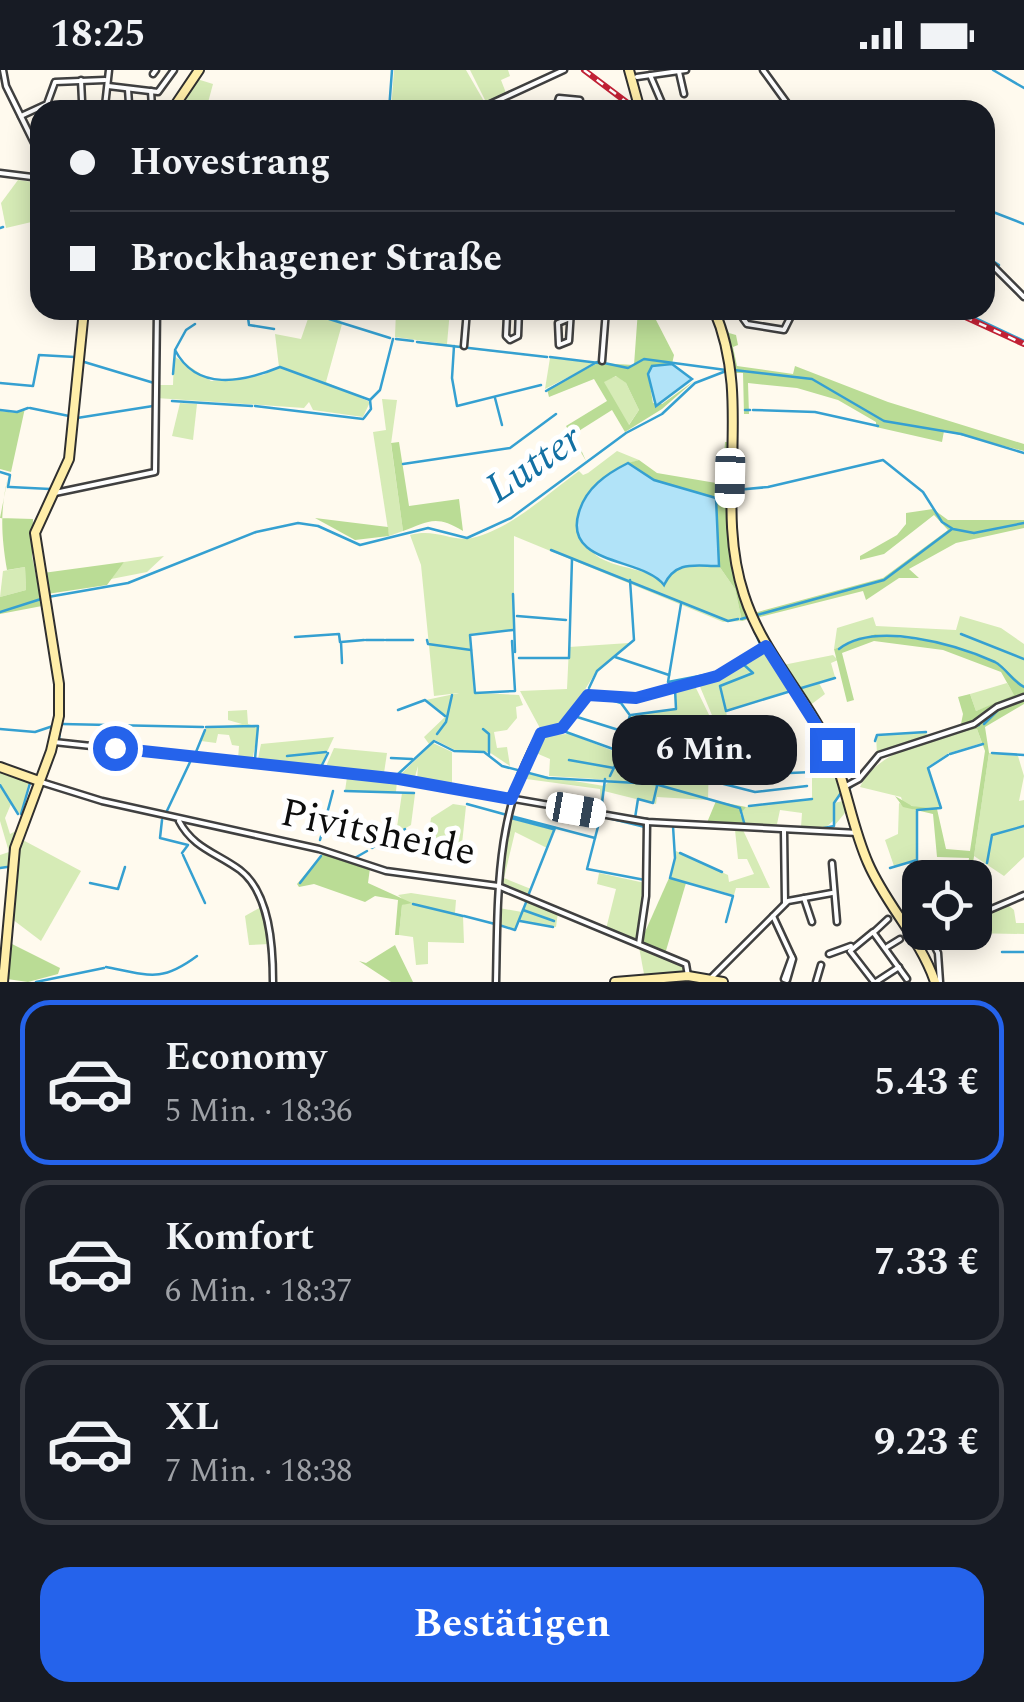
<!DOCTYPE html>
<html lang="de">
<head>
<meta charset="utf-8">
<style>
  :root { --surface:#171b24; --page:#242831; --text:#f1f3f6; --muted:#9ea1a6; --line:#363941; --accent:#2563eb }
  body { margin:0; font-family:Spectral,serif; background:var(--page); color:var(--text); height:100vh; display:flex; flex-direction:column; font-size:38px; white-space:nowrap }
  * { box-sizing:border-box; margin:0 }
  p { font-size:32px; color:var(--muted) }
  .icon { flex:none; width:55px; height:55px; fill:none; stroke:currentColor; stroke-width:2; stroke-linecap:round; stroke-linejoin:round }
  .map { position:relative; height:912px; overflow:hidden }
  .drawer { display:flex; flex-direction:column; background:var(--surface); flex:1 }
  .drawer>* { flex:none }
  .guide { position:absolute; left:30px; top:30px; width:965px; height:220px; border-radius:30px; box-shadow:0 5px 25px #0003; display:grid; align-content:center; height:220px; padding:0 40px; background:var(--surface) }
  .tools { position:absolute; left:902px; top:790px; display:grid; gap:20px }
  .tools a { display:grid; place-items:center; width:90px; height:90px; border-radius:20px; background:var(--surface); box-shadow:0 5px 25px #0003; font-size:50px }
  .end { position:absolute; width:45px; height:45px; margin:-22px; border:12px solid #2563eb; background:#fff; box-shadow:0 0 0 5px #fff }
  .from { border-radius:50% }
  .bubble { position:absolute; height:70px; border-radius:30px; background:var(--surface); box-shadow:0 5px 25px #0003; font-size:32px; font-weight:700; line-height:70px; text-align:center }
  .car { position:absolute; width:30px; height:60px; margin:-30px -15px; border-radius:12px; box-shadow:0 0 8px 2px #0007; background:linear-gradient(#fff 24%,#345 0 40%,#fff 0 76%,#345 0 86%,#fff 0) }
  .guide b { display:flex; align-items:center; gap:35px; height:95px; font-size:38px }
  .guide b+b { border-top:2px solid var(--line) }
  .guide i { width:25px; height:25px; background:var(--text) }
  ul { padding:18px 0 0; list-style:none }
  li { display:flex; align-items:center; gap:30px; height:165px; margin:0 20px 15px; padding:0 20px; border:5px solid var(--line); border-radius:30px }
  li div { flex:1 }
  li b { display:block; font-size:38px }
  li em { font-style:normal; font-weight:700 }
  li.on { border-color:var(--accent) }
  li>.icon { width:90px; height:90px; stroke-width:1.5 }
  .button { display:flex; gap:20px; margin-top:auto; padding:20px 40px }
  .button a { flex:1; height:115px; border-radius:30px; background:var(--accent); color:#fff; font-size:40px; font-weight:700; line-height:115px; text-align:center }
  .status { display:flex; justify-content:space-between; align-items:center; height:70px; padding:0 50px; background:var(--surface); direction:ltr }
  .status svg { height:28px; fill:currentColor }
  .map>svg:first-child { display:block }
</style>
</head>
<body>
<div class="status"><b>18:25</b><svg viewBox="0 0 49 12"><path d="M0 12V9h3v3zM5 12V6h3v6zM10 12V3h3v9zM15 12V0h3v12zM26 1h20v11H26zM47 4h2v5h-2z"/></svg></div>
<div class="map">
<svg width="1024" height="912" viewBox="0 0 1024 912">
  <rect width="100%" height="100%" fill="#fffaee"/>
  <g fill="#d6ebb6">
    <path d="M394,0H466L485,33L471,40H391Z"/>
    <path d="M470,0H508L510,6L501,10L506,23L486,32Z"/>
    <path d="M197,9L213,14L206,40L177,38Z"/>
    <path d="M18,110L40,113V150L6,158L1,133Z"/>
    <path d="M311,240H335L342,254L326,312L370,332L363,347L313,340L309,332L304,338L156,328L157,315H173L174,286L211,311L263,305L279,297L275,264L301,269Z"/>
    <path d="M396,240H450L447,274L546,288L417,273H438L395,267Z"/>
    <path d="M550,288L596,293L545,319Z"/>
    <path d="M617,306L626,313L639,340L628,356L603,311Z"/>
    <path d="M382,329L397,330L391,374L403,461L389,466L373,362L386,360Z"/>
    <path d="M180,333L197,334L193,370L172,366Z"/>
    <path d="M617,381L639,390C606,400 581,422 576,456C582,465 590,483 600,488C622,500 645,497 666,514L668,505L688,493L719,496L735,519L742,551L723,552L514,466V559L470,564L474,623L461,622L519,625L523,635L516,637L517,648L507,660L494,662L497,678L507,677L510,696L489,682L455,680L435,670L429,674L424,667L446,646L426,630L459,623L434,626L421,495L410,465C436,458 451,472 472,468C511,459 547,424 579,401L583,405L588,403Z"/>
    <path d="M164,486L147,502L106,510L124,492Z"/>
    <path d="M25,497L26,520L0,527L3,501Z"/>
    <path d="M960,546L1001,558L1024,574V616L1000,594L943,573L875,564L834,579L837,558L873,547L876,556L956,560Z"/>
    <path d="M629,573L597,600L562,657L541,660L520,621L567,619L569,577Z"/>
    <path d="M764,581L790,620L726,641L727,647L714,650L698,612Z"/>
    <path d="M833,585L838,590L831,593L835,607L819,613L825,624L809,636L783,595Z"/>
    <path d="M1007,613L1015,626L976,641L970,624Z"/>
    <path d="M694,614L713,653L625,664L630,646L675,639V619Z"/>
    <path d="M247,640L248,654L259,657L252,691L238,689L239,676L232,675L229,665L218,664L216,673L201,671L206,658L242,654L228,650V641Z"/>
    <path d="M977,659L982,673L949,683L927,697L940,737L925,740L903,733L901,727L860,717C878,679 938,667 977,659Z"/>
    <path d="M926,661L927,666L877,684L876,665Z"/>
    <path d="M570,664L621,684L709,687L708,730L657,727L656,734L604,721L602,743L600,719L519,708L521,702L604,716L611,710L549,706L550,689L536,683L545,665Z"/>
    <path d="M334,667L318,701L258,689L261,674Z"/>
    <path d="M433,673L452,682V717L417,710L418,696L414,710L398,707Z"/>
    <path d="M334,678L387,683L384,703L324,701Z"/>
    <path d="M989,683L1018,686L1024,706L1019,731L1024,730V755L1018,757H1024V787L1004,806L974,786Z"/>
    <path d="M0,700L29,712L20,744L11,734L5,748L10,764L16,761L8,797H0V785L9,782L0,751V716L9,729L0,713Z"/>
    <path d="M834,700L843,718L834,733L847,730L849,738L835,755L833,751L825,758L801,757L802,743L780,740L777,754L745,755L741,739L746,737L812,729V708Z"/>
    <path d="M347,707L397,711L396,722L345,721Z"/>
    <path d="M402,723L415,724L411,755L370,779L373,753L397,757Z"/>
    <path d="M899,733L917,741V790L894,796L885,770L898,764Z"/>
    <path d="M453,734L466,736L462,774L428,769L431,748Z"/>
    <path d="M508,748L554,760L547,778L515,762L504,808L531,819L528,826L499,815Z"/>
    <path d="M735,760H743L770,818H736L734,825L671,808L676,781L728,805L729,812L754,804L747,789H738Z"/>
    <path d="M21,769L81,801L41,871L12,849Z"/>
    <path d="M599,803L645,813L638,873L606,859L616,819L597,814Z"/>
    <path d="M411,823L456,830L455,843L463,846L464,873L428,872V894L416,895L413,867L399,865L402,835L407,833L398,825Z"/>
    <path d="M528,829L558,842L556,857L519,851L515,859L499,855V838L522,842Z"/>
    <path d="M1008,835L1014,840L1016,853H1024V864L967,863L975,862V848Z"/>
    <path d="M261,837L270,874L249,875L245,846Z"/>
    <path d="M639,877L685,895L686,902L644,904Z"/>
  </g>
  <g fill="#badc95" fill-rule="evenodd">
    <path d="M638,240H661L656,250L674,285L672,294L652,296L648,304L653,333L662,334L694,311L662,339L625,362L612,340L574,364L586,391L566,356L607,331L594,309L549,327L547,319L598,293L634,295ZM616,306L626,313L639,340L629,355L604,312Z"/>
    <path d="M718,240L729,263L736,265L738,275L733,277L737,296L793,304L795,296L888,332L1024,374V381L944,361L942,372L876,357V352L838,330L797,318L748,313L749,344H744L743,303H735Z"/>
    <path d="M25,338L11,402L0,399V341L17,343Z"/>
    <path d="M399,372L409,436L459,429L463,461C435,443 426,453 403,461L391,373Z"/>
    <path d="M725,372H730V479L749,549L742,551L735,519L719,496L716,428L654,410L628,393L639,390L657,403L722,414Z"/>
    <path d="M8,407L0,448L33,449L32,486L42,536L0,544V527L26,520L25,497L7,500C1,465 0,439 8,407Z"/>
    <path d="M933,439L948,450H1024V458L956,473L909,499L919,508H899L866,530L863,521L756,548L754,543L883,508L948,460L934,445L884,484L860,490V486L897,465L906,454V443Z"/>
    <path d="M315,448L388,457L389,466L355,470Z"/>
    <path d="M124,492L107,515L47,524L43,503Z"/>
    <path d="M875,564L943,573L1000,594L1024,616V634L985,657L989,683L971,807H967L969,788L937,787L933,744L903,737L895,726L912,736L937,739L946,779L970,781L985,681L977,659L944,666L943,663L960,659L963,644L958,627L970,624L976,641L1014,625L1001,602L943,580L874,571L842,583L854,630L847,632L834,579Z"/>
    <path d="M716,731L746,737L740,744L745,754L825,761L706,755Z"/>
    <path d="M324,782L370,798L368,813L412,833L402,835L399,865H395L398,830L375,826L365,832L314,814L299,817L297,814Z"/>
    <path d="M669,808L686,813L665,884L641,871Z"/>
    <path d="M10,873L60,898L58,904L28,912L7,909Z"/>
    <path d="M395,875L413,912H391L359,891L366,893Z"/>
  </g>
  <g fill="#b1e3f8" stroke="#35a0d1" stroke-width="2.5">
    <path d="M672,294L692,309L656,336L648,304L652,296Z"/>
    <path d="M628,393L654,410L716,428L719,496C695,496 676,490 664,515C643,487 562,496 579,442C586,418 606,404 628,393Z"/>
  </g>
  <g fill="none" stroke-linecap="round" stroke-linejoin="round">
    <g stroke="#35a0d1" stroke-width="2.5">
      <path d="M993,0L1024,18"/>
      <path d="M766,1L779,18"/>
      <path d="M545,6L559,0"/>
      <path d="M488,32L512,21"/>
      <path d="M478,37L485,34"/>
      <path d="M389,40L392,0"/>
      <path d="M472,40L475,38"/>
      <path d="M993,142L1024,154"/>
      <path d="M0,158L3,157"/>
      <path d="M985,186L999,195"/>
      <path d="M247,240L249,255L274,259"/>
      <path d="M703,240L710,245"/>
      <path d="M958,240L1024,271"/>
      <path d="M310,243L390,268"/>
      <path d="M160,245L184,240"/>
      <path d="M195,254L186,260L175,280C197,322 243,312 280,297L370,330"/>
      <path d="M396,269L413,271"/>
      <path d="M417,272L547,287"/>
      <path d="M454,276L452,308L457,336L541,315"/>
      <path d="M550,287L599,293"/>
      <path d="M604,293L628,298L644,289L726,300"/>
      <path d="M734,300L812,309L884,351L961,364L1024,383"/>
      <path d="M173,304L175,281"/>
      <path d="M0,313L33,316L39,285L75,287"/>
      <path d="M546,321L597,292"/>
      <path d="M495,328L502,355"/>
      <path d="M172,331L252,336"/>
      <path d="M255,336L363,349"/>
      <path d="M30,338L69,346"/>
      <path d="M0,340L17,342L28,338"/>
      <path d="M745,340H750"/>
      <path d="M753,340L815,342L878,356"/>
      <path d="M77,348L153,336L154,313L81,291"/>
      <path d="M364,348L371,339L370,330L380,320L393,269"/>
      <path d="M403,394L510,378L556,344"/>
      <path d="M0,402L10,405L8,417"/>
      <path d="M10,417L50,419"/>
      <path d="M59,420L70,395"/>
      <path d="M736,420L768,417L883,390L923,422L942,452L953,459L974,463L1024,453"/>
      <path d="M551,480L728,551L738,549"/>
      <path d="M513,524L515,582"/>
      <path d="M48,527L128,513L256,462L298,453L318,456L360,475L428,458L467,468L511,448L626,363L662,344L695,313L726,301"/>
      <path d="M681,534L668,612L720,602L745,587"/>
      <path d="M0,542L41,529"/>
      <path d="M757,545L884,510L952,459"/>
      <path d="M517,546L566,550"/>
      <path d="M741,549L748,547"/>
      <path d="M750,551L761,576L750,584"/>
      <path d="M961,564L1024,589"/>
      <path d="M295,567L339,564L340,572"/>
      <path d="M366,570H384"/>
      <path d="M386,570H413"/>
      <path d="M427,570L428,574L471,580"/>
      <path d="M512,571L515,621L475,623L470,565L513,560"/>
      <path d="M839,579C875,551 955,574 995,592C1006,598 1012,611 1024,617"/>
      <path d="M764,580L799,631"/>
      <path d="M615,587L669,605"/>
      <path d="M519,588H569L572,489"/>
      <path d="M342,593L341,572L364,570"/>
      <path d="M743,594L753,603L720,616L726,641L791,621"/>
      <path d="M589,618L597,601L634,570L630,510"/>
      <path d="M798,619L835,608"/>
      <path d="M604,628L621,633L629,644"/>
      <path d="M398,640L425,630L445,646"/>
      <path d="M631,645L676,639L675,619"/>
      <path d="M574,646L625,662L630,645"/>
      <path d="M62,654L203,657"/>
      <path d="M984,654L1000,638"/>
      <path d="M206,657L258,656L255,689"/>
      <path d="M0,659L35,662L53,656"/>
      <path d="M483,659L489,664V684"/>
      <path d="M963,659L979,655"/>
      <path d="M566,662L627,684H689"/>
      <path d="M437,664L446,652L452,625"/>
      <path d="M59,670L63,632"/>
      <path d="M875,671L877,665L926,662"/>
      <path d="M196,682L205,660"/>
      <path d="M992,683L1024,685"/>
      <path d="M950,684L983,674"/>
      <path d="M691,685L766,704L813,702"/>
      <path d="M287,686L326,682"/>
      <path d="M391,688L412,689"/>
      <path d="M257,690L270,693"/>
      <path d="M569,690L614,698"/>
      <path d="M320,699L328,683"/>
      <path d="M369,704L383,705"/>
      <path d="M386,705H397L434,671L454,681L484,682L502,696L548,708L655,714L740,738L745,756L781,757"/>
      <path d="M610,706L620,685"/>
      <path d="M716,712L755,722L807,716"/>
      <path d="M0,715L18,744"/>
      <path d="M850,718L870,699"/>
      <path d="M512,720L518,702"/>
      <path d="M345,721L414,723"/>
      <path d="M511,726L512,722"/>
      <path d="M467,734L507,745"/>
      <path d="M749,736L812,729"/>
      <path d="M601,741L605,709"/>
      <path d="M21,744L30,713"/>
      <path d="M165,745L191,690"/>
      <path d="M511,746L595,768L600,749"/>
      <path d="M600,746L645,757"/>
      <path d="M511,748L553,759"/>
      <path d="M635,748L638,729L653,733L657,716"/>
      <path d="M162,750L160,768L188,775L182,783"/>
      <path d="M673,756L675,788L670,808L733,826L726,852"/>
      <path d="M819,759L834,756V733L843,720"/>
      <path d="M248,766L318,781"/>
      <path d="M595,768L587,799L645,810"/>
      <path d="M320,770L333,721"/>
      <path d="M372,778L405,759"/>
      <path d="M680,783L722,802"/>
      <path d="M183,785L205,833"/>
      <path d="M353,789L367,781"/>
      <path d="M987,793L992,765L1024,756"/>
      <path d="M0,798L7,797"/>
      <path d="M890,798L917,790V740L941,738L928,698L948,685"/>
      <path d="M90,813L118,819L125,797"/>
      <path d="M300,813L321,786"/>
      <path d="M528,826L555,758"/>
      <path d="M413,834L463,846"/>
      <path d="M523,840L554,851"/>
      <path d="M992,841L1009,834"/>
      <path d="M464,846L495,854"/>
      <path d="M520,851L553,857"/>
      <path d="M499,855L515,860L527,830"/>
      <path d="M1002,882H1024"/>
      <path d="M106,897C151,906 162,912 197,886"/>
      <path d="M36,912L104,898"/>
    </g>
    <defs>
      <g id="street">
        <path d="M3,0L6,16L40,85"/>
        <path d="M763,0L792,40"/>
        <path d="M679,2L684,24"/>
        <path d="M153,4L156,0"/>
        <path d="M650,5L665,40"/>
        <path d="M637,7L686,0"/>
        <path d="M81,10L82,31"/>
        <path d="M108,16L158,22L174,0"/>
        <path d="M128,19L129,34"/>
        <path d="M151,21L152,38"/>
        <path d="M105,36L109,0"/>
        <path d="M477,40L564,0"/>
        <path d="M555,40L559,28L580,30L579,40"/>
        <path d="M691,40L694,39"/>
        <path d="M21,46L47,34L55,12L105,10"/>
        <path d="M0,103L40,108"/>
        <path d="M985,188L1024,227"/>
        <path d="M737,240L747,254L784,260L794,240"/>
        <path d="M750,240L778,245L779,240"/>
        <path d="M518,242L507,245L506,266L510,270L518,266L519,240"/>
        <path d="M570,248L558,253L559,275L569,271L571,240"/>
        <path d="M464,276L467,240"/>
        <path d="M602,291L606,240"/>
        <path d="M55,423L155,402L157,240"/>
        <path d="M54,672L399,709L647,752L858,763"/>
        <path d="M41,712L102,731L319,779L386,801L498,816L686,894L688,906"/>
        <path d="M846,716L859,709L879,685L974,654L997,637L1024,627"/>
        <path d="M179,751C193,778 217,783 240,800C270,823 273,877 273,912"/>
        <path d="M784,761L785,833"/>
        <path d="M832,793L837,852"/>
        <path d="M804,828L812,852"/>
        <path d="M773,846L792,887"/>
        <path d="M975,846L1024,825"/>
        <path d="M874,862L888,849"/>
        <path d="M931,869L938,883L940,912"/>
        <path d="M639,874L646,826L647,752"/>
        <path d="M918,874L942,862"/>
        <path d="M887,877L900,869"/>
        <path d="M829,884L851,876"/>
        <path d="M792,887L793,889L787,910L784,909Z"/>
        <path d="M710,909L788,831L832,823"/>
        <path d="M496,912C498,825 495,740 541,663L562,658L588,625L636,628L717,606L765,577"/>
        <path d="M816,912L821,895"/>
        <path d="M874,912L850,881L873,862L907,909"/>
        <path d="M876,912L899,897"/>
      </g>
      <g id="secondary">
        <path d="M629,0L640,40"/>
        <path d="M172,40L199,0"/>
        <path d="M714,240C754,331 713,432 744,525C761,578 797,616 823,664C846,705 849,750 868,793C886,835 920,868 935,912"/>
        <path d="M0,697L39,711"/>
        <path d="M3,912L15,778L51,681L59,646V614L35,463L69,389L84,240"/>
        <path d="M615,912L688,906L723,912"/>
      </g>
    </defs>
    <use href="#street" stroke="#404040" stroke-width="9"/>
    <use href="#secondary" stroke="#2f2f2f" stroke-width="12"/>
    <use href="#street" stroke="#fff" stroke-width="4"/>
    <use href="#secondary" stroke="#ffeea9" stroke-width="8"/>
    <defs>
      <g id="rail">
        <path d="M584,0L637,40"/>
        <path d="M950,240L1024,274"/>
      </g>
    </defs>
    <use href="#rail" stroke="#c22135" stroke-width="6"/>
    <use href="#rail" stroke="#fff" stroke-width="2.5" stroke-dasharray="8" stroke-linecap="butt"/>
  </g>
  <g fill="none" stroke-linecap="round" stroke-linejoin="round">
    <path stroke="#2563eb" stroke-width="12" d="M115,678L399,709L511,729L541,663L562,658L588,625L636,628L717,606L766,576L832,680"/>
  </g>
  <g text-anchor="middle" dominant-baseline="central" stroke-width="10" stroke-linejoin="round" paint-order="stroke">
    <g font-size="40" fill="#0d0d0d" stroke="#fff">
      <text transform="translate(378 763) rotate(12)">Pivitsheide</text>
    </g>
    <g font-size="42" font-style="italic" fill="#1370a3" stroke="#fff">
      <text transform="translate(534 394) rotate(-34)">Lutter</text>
    </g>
  </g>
</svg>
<div class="tools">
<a><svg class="icon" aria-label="locate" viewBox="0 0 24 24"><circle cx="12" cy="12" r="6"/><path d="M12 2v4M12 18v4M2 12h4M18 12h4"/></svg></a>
</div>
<i class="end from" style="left:115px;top:678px"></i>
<i class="end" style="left:832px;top:680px"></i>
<div class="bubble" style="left:612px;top:645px;width:185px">6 Min.</div>
<i class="car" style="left:730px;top:408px;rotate:181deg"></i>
<i class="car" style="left:576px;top:740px;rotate:100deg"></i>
<div class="guide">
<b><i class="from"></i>Hovestrang</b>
<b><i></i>Brockhagener Straße</b>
</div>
</div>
<section class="drawer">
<ul>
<li class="on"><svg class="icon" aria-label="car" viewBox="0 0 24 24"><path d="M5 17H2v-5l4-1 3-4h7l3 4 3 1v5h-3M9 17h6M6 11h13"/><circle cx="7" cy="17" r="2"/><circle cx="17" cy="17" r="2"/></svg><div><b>Economy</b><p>5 Min. · 18:36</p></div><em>5.43 €</em></li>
<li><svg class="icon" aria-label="car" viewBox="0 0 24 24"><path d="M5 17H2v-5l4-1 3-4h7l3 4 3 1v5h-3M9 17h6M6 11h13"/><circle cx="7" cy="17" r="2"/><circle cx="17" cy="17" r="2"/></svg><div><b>Komfort</b><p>6 Min. · 18:37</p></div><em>7.33 €</em></li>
<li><svg class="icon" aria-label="car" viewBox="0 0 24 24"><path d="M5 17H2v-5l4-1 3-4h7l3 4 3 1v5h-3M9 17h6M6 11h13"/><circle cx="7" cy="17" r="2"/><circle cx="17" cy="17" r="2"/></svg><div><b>XL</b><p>7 Min. · 18:38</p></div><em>9.23 €</em></li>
</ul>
<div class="button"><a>Bestätigen</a></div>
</section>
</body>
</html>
